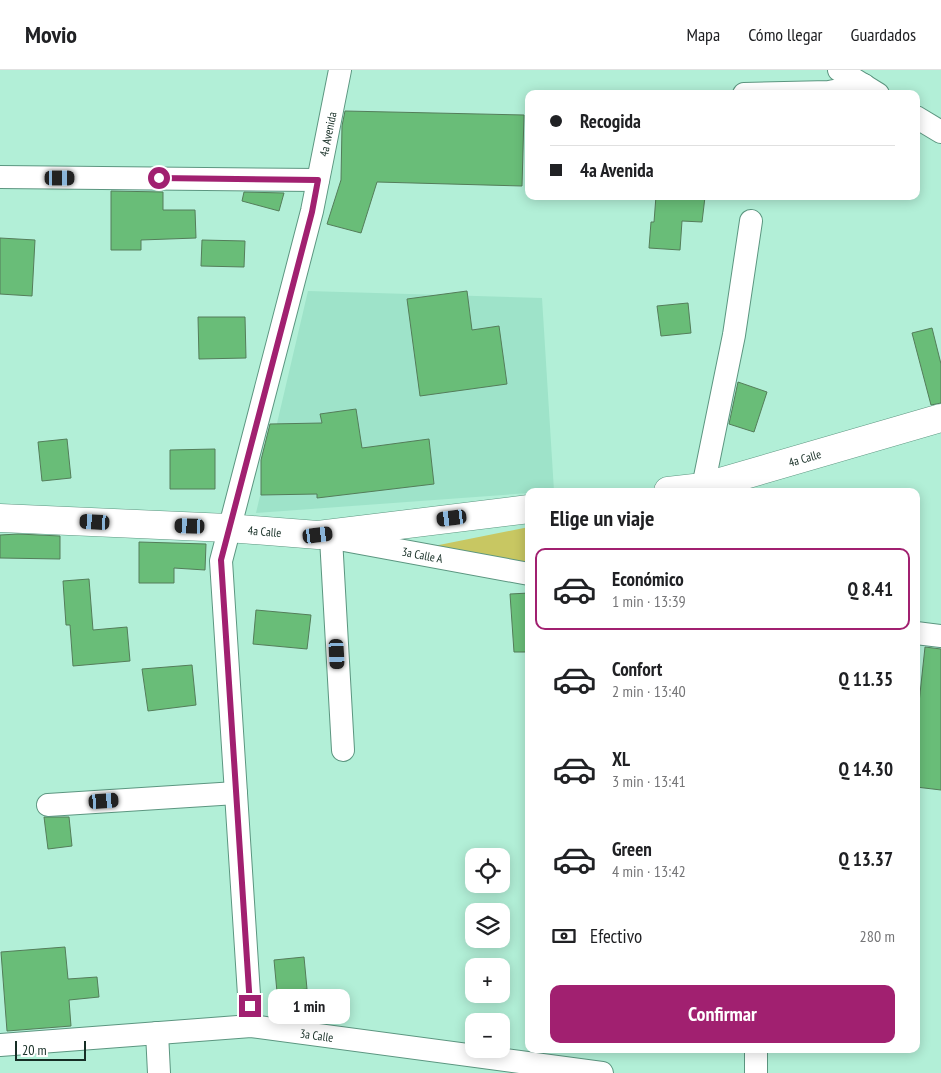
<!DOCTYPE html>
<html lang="es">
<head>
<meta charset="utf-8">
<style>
  :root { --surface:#fff; --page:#f6f6f6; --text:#202124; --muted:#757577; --line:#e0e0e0; --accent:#a12070 }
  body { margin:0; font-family:"PT Sans Narrow",sans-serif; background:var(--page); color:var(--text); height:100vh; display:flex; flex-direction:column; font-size:19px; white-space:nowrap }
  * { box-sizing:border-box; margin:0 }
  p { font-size:16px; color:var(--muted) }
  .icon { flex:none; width:28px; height:28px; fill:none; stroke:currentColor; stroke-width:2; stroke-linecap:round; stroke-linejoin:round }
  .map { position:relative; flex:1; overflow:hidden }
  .sheet { position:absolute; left:525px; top:418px; width:395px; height:565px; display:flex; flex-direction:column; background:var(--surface); border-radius:10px; box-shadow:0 2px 12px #0003 }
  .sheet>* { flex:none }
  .hud { position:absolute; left:525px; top:20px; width:395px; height:110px; border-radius:10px; box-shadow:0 2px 12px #0003; display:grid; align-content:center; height:110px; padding:0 25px; background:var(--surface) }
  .tools { position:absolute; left:465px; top:778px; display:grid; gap:10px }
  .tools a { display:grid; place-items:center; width:45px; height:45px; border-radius:10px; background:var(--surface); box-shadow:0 2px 12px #0003; font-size:25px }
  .scale { position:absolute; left:15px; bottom:12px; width:71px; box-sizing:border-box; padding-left:5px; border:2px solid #162e25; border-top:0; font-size:14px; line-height:18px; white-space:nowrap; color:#162e25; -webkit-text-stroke:4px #fff; paint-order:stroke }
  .end { position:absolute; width:22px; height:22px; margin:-11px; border:6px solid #a12070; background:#fff; box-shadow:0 0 0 2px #fff }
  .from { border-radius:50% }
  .bubble { position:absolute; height:35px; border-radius:10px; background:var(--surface); box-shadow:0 2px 12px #0003; font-size:16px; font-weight:600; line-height:35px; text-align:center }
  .car { position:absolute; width:15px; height:30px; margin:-15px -8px; border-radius:6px; box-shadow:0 0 4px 1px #0007; background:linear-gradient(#222 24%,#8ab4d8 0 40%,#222 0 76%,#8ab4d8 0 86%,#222 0) }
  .hud b { display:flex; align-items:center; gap:18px; height:48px; font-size:19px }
  .hud b+b { border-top:1px solid var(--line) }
  .hud i { width:12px; height:12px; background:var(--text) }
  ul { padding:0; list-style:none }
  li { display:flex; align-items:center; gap:15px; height:82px; margin:0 10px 8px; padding:0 15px; border:2px solid transparent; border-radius:10px }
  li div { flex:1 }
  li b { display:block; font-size:19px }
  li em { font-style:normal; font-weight:600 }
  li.current { border-color:var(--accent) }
  li>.icon { width:45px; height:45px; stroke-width:1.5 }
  h2 { padding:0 25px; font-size:22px; line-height:60px }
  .pay { display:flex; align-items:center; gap:12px; height:55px; padding:0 25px; font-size:19px }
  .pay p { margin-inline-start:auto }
  .button { display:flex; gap:10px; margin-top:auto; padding:10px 25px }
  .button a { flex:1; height:58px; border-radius:10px; background:var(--accent); color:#fff; font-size:20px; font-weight:600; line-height:58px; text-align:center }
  header { display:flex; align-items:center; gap:30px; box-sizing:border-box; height:70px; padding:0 25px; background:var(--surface); border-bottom:1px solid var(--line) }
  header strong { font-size:24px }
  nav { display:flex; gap:28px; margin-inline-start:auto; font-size:18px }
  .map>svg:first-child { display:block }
</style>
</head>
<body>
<header>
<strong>Movio</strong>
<nav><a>Mapa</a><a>Cómo llegar</a><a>Guardados</a></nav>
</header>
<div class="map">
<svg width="941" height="1003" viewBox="0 0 941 1003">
  <rect width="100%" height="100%" fill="#b2efd7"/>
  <path fill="#9ee3c9" d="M308,221L542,228L554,421H529V423L256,443Z"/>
  <path fill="#c8c762" d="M529,457V511L414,480Z"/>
  <g fill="#69bd78" stroke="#547d5a">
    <path d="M345,41L524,45L522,116L377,112L361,163L327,154L341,110L342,56Z"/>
    <path d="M111,121L163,122V140H195L196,168L141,170V180H111Z"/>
    <path d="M244,122L284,123L279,141L242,131Z"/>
    <path d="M656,126L705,127L702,152L682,151L680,180L649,178L651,152H654Z"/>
    <path d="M0,168L35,170L32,226L0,224Z"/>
    <path d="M202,170L245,171L244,197L201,196Z"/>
    <path d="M467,221L472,260L499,256L507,314L420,326L407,229Z"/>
    <path d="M688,233L691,263L661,266L657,236Z"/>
    <path d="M198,247H245L246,288L199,289Z"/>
    <path d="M932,258L941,294V333L931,335L912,263Z"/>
    <path d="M738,312L767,322L754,362L729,354Z"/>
    <path d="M356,339L362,378L429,369L434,414L317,428V424L261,425V390L270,354L322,353L320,344Z"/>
    <path d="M67,369L71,408L42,411L38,372Z"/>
    <path d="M215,379V419H170V380Z"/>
    <path d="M18,464L60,466V489L0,488V465Z"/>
    <path d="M139,472L206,474L205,500L174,498V513H139Z"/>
    <path d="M89,509L93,560L127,557L130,591L73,596L70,555H66L63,511Z"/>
    <path d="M529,523V582H514L510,524Z"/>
    <path d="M256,540L311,545L307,579L253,574Z"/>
    <path d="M925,577L941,579V720L916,717V661Z"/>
    <path d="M192,595L196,635L148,641L142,599Z"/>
    <path d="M44,747H69L72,776L48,779Z"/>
    <path d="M65,877L68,909L97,907L99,927L69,930L71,956L7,961L1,882Z"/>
    <path d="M304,887L307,919L277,922L274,890Z"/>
  </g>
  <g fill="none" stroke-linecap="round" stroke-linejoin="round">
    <defs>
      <g id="street">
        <path d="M839,0L878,24"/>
        <path d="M744,24L829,22L864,15"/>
        <path d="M916,47L941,62"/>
        <path d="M0,107L318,110"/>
        <path d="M703,417L734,265L751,151"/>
        <path d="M331,468L343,680"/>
        <path id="s1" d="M333,468L529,504"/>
        <path d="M916,563L941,566"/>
        <path d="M48,735L236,723"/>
        <path id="s2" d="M251,956L221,491L312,141L340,0"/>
        <path d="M157,963L159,1003"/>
        <path id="s3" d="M0,975L251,956L602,1003"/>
        <path d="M756,1003V979"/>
      </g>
      <g id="secondary">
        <path id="s4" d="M668,421L703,417L941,348"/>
        <path id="s5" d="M0,448L228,458L318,465L529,439"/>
      </g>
    </defs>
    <use href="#street" stroke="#5c9680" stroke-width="24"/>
    <use href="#secondary" stroke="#5c9680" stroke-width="29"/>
    <use href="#street" stroke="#fff" stroke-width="22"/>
    <use href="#secondary" stroke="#fff" stroke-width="28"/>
  </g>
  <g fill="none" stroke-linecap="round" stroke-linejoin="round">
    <path stroke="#a12070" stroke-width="6" d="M159,108L318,110L312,142L221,490L250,936"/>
  </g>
  <g text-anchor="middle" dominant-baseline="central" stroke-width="5" stroke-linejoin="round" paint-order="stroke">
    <g font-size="12" fill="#162e25" stroke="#fff">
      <text stroke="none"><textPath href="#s2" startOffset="906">4a Avenida</textPath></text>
      <text stroke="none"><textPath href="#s4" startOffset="141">4a Calle</textPath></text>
      <text stroke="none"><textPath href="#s5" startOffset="265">4a Calle</textPath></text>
      <text stroke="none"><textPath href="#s1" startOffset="91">3a Calle A</textPath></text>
      <text stroke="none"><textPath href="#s3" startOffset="318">3a Calle</textPath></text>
    </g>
  </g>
</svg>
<div class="tools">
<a><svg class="icon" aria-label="locate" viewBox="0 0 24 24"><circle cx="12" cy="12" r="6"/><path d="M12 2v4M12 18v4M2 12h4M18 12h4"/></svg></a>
<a><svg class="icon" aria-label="layers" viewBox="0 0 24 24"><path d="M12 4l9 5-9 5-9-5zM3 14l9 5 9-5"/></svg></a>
<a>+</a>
<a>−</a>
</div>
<div class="scale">20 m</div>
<i class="end from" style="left:159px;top:108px"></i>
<i class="end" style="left:250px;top:936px"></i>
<div class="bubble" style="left:268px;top:919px;width:82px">1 min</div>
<i class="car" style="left:60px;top:108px;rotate:90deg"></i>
<i class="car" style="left:452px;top:448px;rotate:263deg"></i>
<i class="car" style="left:95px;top:452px;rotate:273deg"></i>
<i class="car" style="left:190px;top:456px;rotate:272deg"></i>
<i class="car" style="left:318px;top:465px;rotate:83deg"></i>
<i class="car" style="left:337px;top:584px;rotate:177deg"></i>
<i class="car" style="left:104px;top:731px;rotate:86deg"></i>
<div class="hud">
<b><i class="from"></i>Recogida</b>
<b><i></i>4a Avenida</b>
</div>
<section class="sheet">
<h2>Elige un viaje</h2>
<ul>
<li class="current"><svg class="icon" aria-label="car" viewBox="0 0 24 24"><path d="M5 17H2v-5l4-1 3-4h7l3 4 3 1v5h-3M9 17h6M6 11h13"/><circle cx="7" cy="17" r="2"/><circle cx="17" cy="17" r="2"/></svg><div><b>Económico</b><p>1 min · 13:39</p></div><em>Q 8.41</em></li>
<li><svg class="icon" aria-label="car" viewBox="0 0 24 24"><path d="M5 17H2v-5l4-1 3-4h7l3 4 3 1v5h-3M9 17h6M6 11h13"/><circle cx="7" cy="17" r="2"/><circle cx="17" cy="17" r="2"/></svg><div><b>Confort</b><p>2 min · 13:40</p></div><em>Q 11.35</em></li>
<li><svg class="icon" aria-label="car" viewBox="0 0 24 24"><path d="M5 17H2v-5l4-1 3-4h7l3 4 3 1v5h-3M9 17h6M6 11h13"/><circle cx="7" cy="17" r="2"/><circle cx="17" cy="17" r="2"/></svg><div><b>XL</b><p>3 min · 13:41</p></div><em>Q 14.30</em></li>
<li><svg class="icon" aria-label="car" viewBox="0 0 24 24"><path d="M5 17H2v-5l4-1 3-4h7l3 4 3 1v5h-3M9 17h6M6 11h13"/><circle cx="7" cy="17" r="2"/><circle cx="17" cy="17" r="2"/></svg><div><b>Green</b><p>4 min · 13:42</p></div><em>Q 13.37</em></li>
</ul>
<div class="pay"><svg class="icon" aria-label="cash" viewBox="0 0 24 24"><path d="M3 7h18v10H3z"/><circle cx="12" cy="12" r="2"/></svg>Efectivo<p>280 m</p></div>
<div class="button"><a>Confirmar</a></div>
</section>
</div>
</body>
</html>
